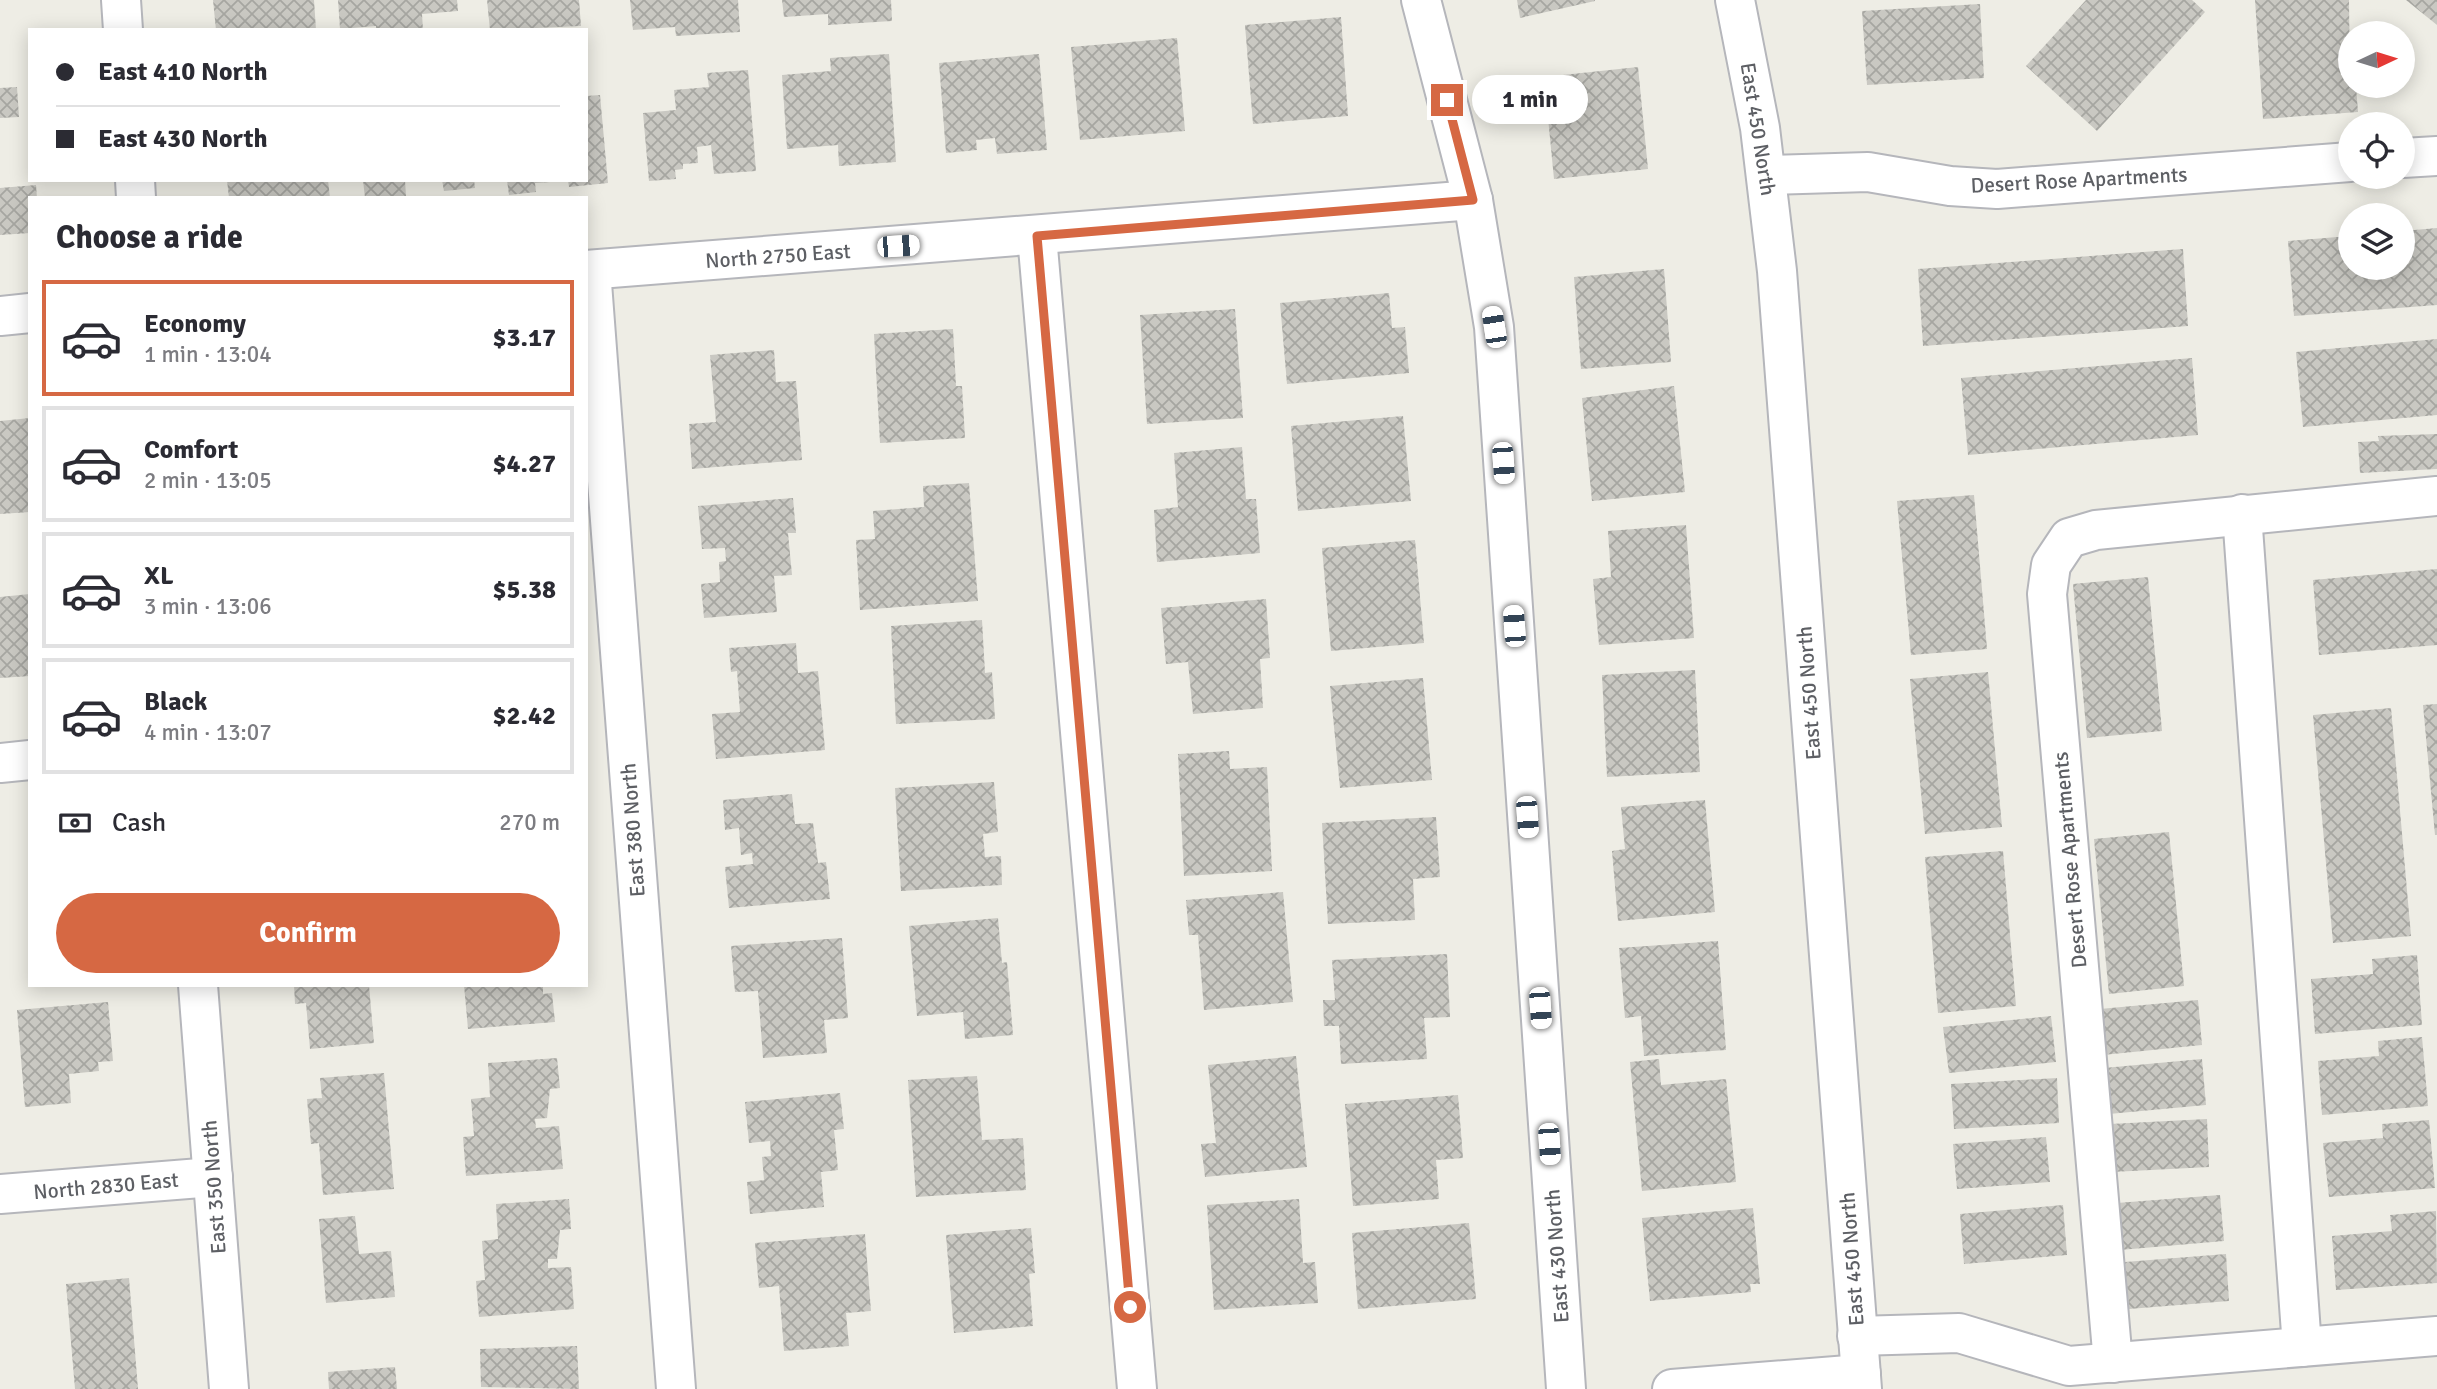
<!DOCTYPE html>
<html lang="en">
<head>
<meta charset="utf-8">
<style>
  :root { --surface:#fff; --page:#f2f2f3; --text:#2b2b33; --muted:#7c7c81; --line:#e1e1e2; --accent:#d66843 }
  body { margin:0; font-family:Signika,sans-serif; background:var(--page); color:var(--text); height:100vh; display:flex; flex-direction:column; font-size:26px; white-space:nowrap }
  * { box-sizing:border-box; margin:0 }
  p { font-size:23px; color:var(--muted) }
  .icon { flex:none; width:38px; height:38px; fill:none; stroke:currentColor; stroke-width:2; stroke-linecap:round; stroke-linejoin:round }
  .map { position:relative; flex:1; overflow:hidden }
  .details { position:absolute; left:28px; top:196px; width:560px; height:791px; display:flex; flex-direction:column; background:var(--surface); border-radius:0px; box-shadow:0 4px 18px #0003 }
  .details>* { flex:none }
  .guide { position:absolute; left:28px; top:28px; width:560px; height:154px; border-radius:0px; box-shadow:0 4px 18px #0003; display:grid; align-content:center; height:154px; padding:0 28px; background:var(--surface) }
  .needle { width:46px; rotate:86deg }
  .fabs { position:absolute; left:2338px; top:21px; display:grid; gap:14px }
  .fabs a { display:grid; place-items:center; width:77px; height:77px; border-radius:50%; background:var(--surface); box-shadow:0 4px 18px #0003; font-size:35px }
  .end { position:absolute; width:32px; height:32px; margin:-16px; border:9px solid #d66843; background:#fff; box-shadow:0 0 0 4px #fff }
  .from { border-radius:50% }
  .bubble { position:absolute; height:49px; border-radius:24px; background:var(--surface); box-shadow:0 4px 18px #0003; font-size:23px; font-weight:700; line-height:49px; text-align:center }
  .car { position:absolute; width:21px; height:42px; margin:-21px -10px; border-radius:9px; box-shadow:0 0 5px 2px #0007; background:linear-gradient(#fff 24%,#345 0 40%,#fff 0 76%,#345 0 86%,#fff 0) }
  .guide b { display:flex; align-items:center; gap:24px; height:66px; font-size:26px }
  .guide b+b { border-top:2px solid var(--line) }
  .guide i { width:18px; height:18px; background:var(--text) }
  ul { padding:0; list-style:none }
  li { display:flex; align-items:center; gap:21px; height:116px; margin:0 14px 10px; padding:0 14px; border:4px solid var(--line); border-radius:0px }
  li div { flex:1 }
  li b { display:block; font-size:26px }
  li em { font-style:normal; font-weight:700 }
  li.active { border-color:var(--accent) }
  li>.icon { width:63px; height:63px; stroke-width:1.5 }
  h2 { padding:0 28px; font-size:32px; line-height:84px }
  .pay { display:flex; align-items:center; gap:18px; height:77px; padding:0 28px; font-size:26px }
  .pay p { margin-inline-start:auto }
  .primary-button { display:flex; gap:14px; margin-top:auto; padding:14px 28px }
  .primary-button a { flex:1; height:80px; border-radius:42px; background:var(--accent); color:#fff; font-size:28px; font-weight:700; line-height:80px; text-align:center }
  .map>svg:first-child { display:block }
</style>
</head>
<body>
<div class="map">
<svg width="2437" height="1389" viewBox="0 0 2437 1389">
  <defs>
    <pattern id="building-cross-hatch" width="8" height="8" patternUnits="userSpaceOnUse" patternTransform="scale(1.75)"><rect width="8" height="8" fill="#c9c8c2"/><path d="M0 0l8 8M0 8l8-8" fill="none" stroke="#a6a6a1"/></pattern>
  </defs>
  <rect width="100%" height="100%" fill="#eeede5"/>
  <g fill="url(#building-cross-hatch)">
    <path d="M213,0H314L316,30H216Z"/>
    <path d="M338,0H457L458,11L422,14L423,30H376V26L340,29Z"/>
    <path d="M487,0H579L581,26L490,30Z"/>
    <path d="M630,0H738L740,32L676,36L675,27L633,30Z"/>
    <path d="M782,0H891L892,21L828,25V14L784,17Z"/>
    <path d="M1517,0H1595V1L1520,18Z"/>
    <path d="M2086,0H2192L2205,12L2097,131L2026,66Z"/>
    <path d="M2255,0H2349L2350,86H2356L2358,112L2263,119Z"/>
    <path d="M2406,0H2437V25Z"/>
    <path d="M1980,4L1984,78L1867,85L1862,11Z"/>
    <path d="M1341,17L1348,116L1253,124L1245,25Z"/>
    <path d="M1177,38L1185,131L1080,140L1071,47Z"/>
    <path d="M889,54L896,162L839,166L838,145L787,149L782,75L831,71L830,58Z"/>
    <path d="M1039,54L1047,150L997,154L995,138L976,140L977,150L946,153L939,63Z"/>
    <path d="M1638,67L1648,169L1554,179L1544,77Z"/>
    <path d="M748,70L756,171L714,174L711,145L697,147L698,163L683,164V169L675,170L676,179L649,181L643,113L676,110L674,90L709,87L707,73Z"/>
    <path d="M17,87L19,117L0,118V88Z"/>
    <path d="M600,95L608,183L569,187L568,180H586V96Z"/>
    <path d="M227,180H328L330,198H229Z"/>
    <path d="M363,180H405L406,196L365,198Z"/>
    <path d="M442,180H474L475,188L444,191Z"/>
    <path d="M507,180H550V182L535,183L536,192L509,195Z"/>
    <path d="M36,185L37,198H30V233L0,235V188Z"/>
    <path d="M2437,228V305L2294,316L2288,241L2350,236V268H2403V231Z"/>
    <path d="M2183,249L2188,326L1923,346L1918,269Z"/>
    <path d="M1664,269L1671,362L1581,369L1574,277Z"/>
    <path d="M1389,293L1392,328L1405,327L1409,373L1287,384L1280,303Z"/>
    <path d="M1235,309L1243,418L1147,424L1140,315Z"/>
    <path d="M953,329L956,386H962L965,438L880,443L874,334Z"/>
    <path d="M2437,339V415L2303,427L2296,352Z"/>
    <path d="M774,350L776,382L796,381L802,460L692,469L689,424L716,422L710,355Z"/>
    <path d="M2192,358L2198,435L1968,455L1961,378Z"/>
    <path d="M1674,386L1685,492L1592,501L1582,398Z"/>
    <path d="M1403,416L1411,501L1298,511L1291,426Z"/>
    <path d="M30,418V512L0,514V421Z"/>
    <path d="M2437,434V469L2360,473L2358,442L2379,441L2378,436Z"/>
    <path d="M1242,447L1246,499H1256L1260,553L1157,562L1154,510L1178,507L1174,453Z"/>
    <path d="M969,483L978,601L860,610L856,540L875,539L873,511L924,507L923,486Z"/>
    <path d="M1974,495L1987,649L1911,655L1897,501Z"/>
    <path d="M793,498L796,533H788L792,575L774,576L777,612L704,618L701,584L720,582L719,562L726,561L725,548L702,549L698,506Z"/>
    <path d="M1686,525L1694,638L1599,645L1593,579L1611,577L1608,531Z"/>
    <path d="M1415,540L1424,643L1331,651L1322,548Z"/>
    <path d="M2437,569V645L2319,655L2313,580Z"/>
    <path d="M2148,577L2162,731L2087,738L2073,584Z"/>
    <path d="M30,594V676L0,678V597Z"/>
    <path d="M1266,599L1270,658L1260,659L1263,708L1193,714L1188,662L1166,664L1161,608Z"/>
    <path d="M982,620L985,673L992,672L995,719L896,724L891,626Z"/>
    <path d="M796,643L798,673L818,671L825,750L716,759L712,714L740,712L737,671L731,672L729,648Z"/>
    <path d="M1695,670L1700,772L1607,777L1602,675Z"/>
    <path d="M1988,672L2002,827L1925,834L1910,679Z"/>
    <path d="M1423,678L1432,780L1340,788L1330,686Z"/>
    <path d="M2437,704V835H2435L2423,705Z"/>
    <path d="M2391,708L2411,936L2333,943L2313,715Z"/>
    <path d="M1229,751L1230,769L1267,767L1272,871L1184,876L1178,754Z"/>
    <path d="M994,782L998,832L983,834L985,857L1001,856L1002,885L901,891L895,788Z"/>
    <path d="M792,794L795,824L813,823L818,863L826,862L830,899L729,908L725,867L753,864L752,853L741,855L739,828L725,830L723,800Z"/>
    <path d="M1705,800L1715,912L1618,921L1612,851L1625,849L1621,807Z"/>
    <path d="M1436,817L1440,877L1413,879L1415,920L1328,924L1322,823Z"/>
    <path d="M2169,832L2184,986L2109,994L2094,839Z"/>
    <path d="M2003,851L2016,1006L1938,1013L1925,857Z"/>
    <path d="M1283,892L1293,1002L1204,1010L1198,935H1189L1186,900Z"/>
    <path d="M998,918L1002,963L1007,962L1013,1035L965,1039L963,1012L917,1016L909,926Z"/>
    <path d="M842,938L848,1018L824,1020L827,1053L763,1058L758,991L735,992L731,946Z"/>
    <path d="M1718,941L1726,1050L1644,1056L1641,1016L1625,1018L1619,948Z"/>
    <path d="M1447,954L1450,1017L1424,1018L1427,1059L1341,1064L1339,1026H1324L1323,1000H1335L1332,960Z"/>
    <path d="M2417,955L2422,1025L2315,1034L2311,979L2373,974L2372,959Z"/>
    <path d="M294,985H369L374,1043L310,1049L306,1003L295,1004Z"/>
    <path d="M464,985H543V994L552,993L555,1022L468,1029Z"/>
    <path d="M2198,1000L2202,1045L2103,1055L2100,1009Z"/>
    <path d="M108,1002L113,1061L98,1062L99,1071L69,1074L71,1103L25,1107L17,1010Z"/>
    <path d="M2051,1016L2056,1062L1949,1073L1943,1027Z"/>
    <path d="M2422,1037L2428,1106L2322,1115L2318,1061L2379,1056L2378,1041Z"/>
    <path d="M1296,1056L1307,1167L1205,1177L1201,1144L1216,1143L1208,1065Z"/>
    <path d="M557,1058L560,1088L550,1089L547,1118L535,1119L536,1128L559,1126L563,1169L466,1176L463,1137L474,1136L471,1099L490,1097L488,1063Z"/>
    <path d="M1659,1059L1661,1085L1726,1079L1736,1182L1642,1191L1630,1062Z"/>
    <path d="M2202,1059L2206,1105L2109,1114L2104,1068Z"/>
    <path d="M384,1073L394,1189L323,1195L319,1143L311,1144L307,1099L322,1098L320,1078Z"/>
    <path d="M977,1076L982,1140L1023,1138L1026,1190L916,1197L908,1080Z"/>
    <path d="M2057,1078L2059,1123L1954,1129L1951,1084Z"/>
    <path d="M840,1093L844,1129L834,1130L838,1170L821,1172L824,1207L750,1214L747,1182L764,1180L762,1157L771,1156L770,1141L749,1143L745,1102Z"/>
    <path d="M1458,1095L1463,1158L1436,1160L1439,1199L1353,1206L1345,1104Z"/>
    <path d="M2207,1119L2209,1167L2112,1172L2110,1124Z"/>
    <path d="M2429,1120L2435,1188L2329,1197L2323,1143L2383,1138L2382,1124Z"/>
    <path d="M2046,1137L2050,1182L1957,1189L1953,1144Z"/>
    <path d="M2220,1195L2224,1241L2120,1250L2117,1203Z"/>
    <path d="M569,1199L571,1229L560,1230L557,1259H548V1268L571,1267L574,1309L479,1317L476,1281L485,1280L482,1241L498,1239L496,1204Z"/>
    <path d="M1299,1199L1303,1263L1315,1262L1318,1303L1214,1310L1207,1205Z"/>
    <path d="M2063,1205L2067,1255L1964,1264L1960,1214Z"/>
    <path d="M1753,1208L1760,1284H1750L1751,1292L1650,1301L1642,1218Z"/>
    <path d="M2436,1211L2437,1283L2336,1290L2332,1236L2392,1231L2390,1215Z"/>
    <path d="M355,1216L359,1254L391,1251L395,1297L326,1303L319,1219Z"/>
    <path d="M1469,1223L1476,1299L1358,1309L1352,1233Z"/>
    <path d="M1031,1228L1035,1273L1029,1274L1033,1326L954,1333L946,1235Z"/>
    <path d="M865,1234L871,1311L846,1313L849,1346L784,1351L779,1286L759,1288L755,1243Z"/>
    <path d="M2226,1254L2229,1301L2129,1309L2125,1262Z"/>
    <path d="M129,1278L138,1389H75L66,1284Z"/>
    <path d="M577,1346L579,1389L481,1387L480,1349Z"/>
    <path d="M395,1367L397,1389H329L328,1372Z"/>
  </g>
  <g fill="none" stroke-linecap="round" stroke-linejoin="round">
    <defs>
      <g id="minor">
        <path d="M121,0L123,30"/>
        <path d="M1421,0L1473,200L1494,327L1566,1389"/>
        <path d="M1735,0L1760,128L1777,271L1862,1389"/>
        <path d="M2403,158L2437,156"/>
        <path d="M1766,175L1868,172L1950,186L1997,189L2350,162"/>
        <path d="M135,180L136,198"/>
        <path d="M1037,236L1137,1389"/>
        <path d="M586,270L1473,200"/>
        <path d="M591,270L676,1389"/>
        <path d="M0,316L30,313"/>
        <path d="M2242,514L2302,1347"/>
        <path d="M0,763L30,760"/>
        <path d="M198,985L229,1389"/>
        <path d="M0,1194L213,1177"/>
        <path d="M1857,1336L1959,1333L2069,1366L2437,1336"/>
        <path d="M2113,1363L2047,594L2051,565L2069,538L2096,530L2437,496"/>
        <path d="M1672,1389L1861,1374"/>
      </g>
    </defs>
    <use href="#minor" stroke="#b5b6bb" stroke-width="42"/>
    <use href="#minor" stroke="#fff" stroke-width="38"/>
  </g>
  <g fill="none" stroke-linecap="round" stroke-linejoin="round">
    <path stroke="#d66843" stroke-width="9" d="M1130,1307L1037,236L1473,200L1447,100"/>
  </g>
  <g text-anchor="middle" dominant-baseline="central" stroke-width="5" stroke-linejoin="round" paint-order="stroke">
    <g font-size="21" fill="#5d5f64" stroke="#fff">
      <text transform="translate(1758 129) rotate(81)">East 450 North</text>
      <text transform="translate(2079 180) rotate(-3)">Desert Rose Apartments</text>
      <text transform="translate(778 256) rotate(-4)">North 2750 East</text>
      <text transform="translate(1809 693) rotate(-94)">East 450 North</text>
      <text transform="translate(633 830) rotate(-94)">East 380 North</text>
      <text transform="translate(2070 860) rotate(-95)">Desert Rose Apartments</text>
      <text transform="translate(106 1186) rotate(-5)">North 2830 East</text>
      <text transform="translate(214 1187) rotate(-94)">East 350 North</text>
      <text transform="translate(1557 1256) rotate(-94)">East 430 North</text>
      <text transform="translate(1852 1259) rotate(-94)">East 450 North</text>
    </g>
  </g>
</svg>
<div class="fabs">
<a><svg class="needle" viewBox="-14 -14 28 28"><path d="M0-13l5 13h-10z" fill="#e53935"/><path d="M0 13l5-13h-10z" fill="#7c7c81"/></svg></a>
<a><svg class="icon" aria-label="locate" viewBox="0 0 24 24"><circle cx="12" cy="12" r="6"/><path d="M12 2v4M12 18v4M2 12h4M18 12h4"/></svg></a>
<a><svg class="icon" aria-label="layers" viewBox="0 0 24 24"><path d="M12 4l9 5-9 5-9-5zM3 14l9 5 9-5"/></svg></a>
</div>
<i class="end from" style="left:1130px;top:1307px"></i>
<i class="end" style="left:1447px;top:100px"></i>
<div class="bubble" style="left:1472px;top:75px;width:116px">1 min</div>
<i class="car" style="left:898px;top:246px;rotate:86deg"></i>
<i class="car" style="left:1494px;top:327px;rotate:351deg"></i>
<i class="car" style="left:1503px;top:463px;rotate:176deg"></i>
<i class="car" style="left:1514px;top:626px;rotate:356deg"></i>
<i class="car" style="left:1527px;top:817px;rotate:176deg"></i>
<i class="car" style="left:1540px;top:1008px;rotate:176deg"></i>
<i class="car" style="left:1549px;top:1144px;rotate:176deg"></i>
<div class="guide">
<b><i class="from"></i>East 410 North</b>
<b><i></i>East 430 North</b>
</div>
<section class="details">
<h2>Choose a ride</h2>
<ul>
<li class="active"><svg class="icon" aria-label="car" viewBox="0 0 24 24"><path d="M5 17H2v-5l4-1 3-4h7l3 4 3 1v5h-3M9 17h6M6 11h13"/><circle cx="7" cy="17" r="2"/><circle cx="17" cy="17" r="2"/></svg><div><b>Economy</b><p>1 min · 13:04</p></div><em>$3.17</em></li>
<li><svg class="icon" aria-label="car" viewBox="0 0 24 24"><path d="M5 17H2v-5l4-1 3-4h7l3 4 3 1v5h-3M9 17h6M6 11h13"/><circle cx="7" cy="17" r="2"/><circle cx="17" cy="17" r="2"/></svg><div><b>Comfort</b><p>2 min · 13:05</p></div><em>$4.27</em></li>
<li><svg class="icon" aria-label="car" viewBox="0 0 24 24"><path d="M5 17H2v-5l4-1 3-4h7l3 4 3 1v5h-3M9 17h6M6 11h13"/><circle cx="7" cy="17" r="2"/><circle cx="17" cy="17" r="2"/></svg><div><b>XL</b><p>3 min · 13:06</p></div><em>$5.38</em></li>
<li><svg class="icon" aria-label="car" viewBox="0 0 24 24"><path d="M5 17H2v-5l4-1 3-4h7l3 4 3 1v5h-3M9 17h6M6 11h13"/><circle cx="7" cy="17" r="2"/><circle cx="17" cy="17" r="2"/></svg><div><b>Black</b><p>4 min · 13:07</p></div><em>$2.42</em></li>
</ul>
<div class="pay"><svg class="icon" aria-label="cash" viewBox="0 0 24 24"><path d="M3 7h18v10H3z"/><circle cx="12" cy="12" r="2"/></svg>Cash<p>270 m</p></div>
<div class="primary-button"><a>Confirm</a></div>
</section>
</div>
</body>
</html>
